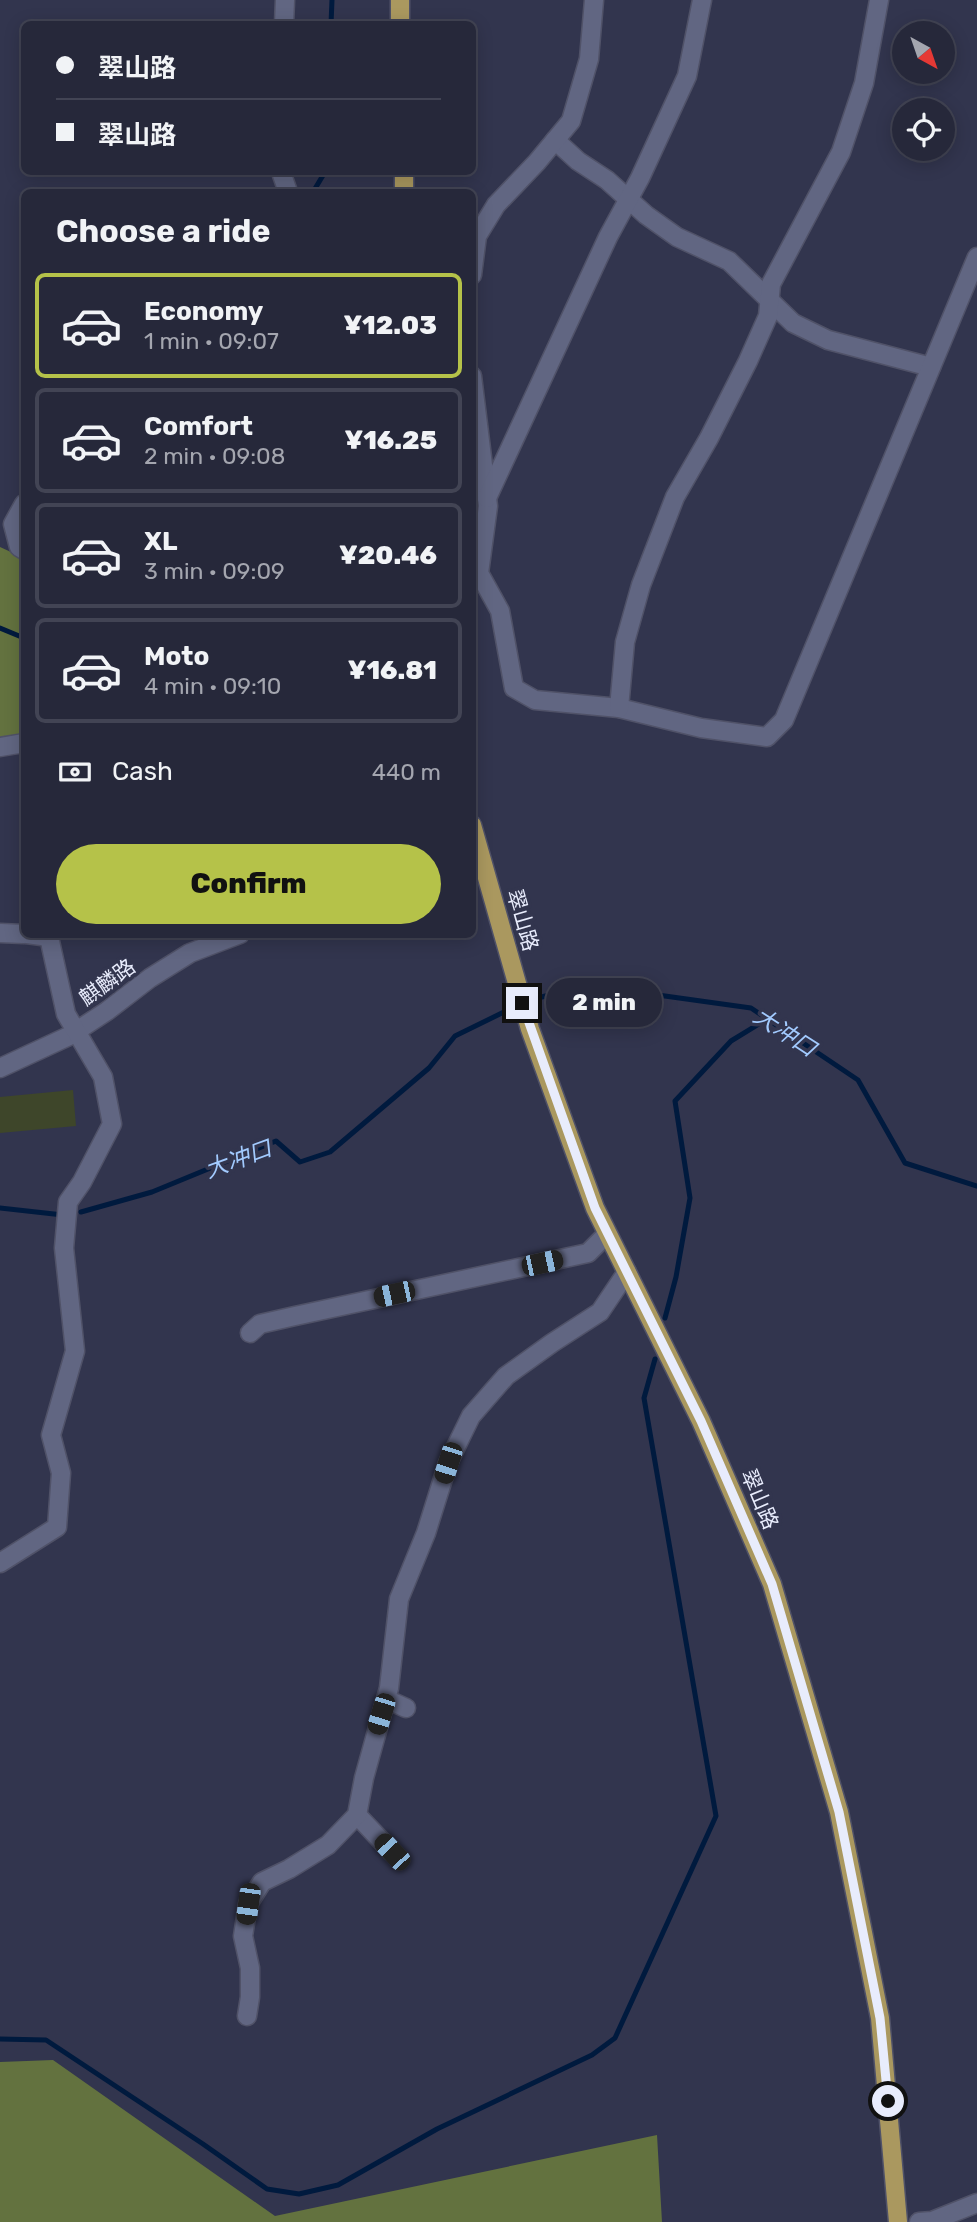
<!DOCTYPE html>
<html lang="en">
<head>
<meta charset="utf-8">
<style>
  :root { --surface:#26283a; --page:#323445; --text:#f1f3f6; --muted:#a4a6af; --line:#424454; --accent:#b5c249 }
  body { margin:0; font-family:Rubik,"Noto Sans SC",sans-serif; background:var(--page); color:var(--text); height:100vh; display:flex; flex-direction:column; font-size:26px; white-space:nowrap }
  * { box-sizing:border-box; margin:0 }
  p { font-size:23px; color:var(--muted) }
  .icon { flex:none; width:38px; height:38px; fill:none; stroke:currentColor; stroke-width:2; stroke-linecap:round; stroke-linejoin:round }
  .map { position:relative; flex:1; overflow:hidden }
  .drawer { position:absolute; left:21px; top:189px; width:455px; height:749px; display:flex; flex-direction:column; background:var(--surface); border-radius:10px; box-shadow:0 4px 18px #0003,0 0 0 2px var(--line) }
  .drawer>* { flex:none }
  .top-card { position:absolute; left:21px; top:21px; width:455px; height:154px; border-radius:10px; box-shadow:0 4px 18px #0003,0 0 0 2px var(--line); display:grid; align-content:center; height:154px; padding:0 35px; background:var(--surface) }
  .needle { width:46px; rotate:140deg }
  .buttons { position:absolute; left:892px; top:21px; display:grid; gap:14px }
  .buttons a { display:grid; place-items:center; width:63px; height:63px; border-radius:50%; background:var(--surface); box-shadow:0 4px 18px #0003,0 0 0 2px var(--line); font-size:35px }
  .end { position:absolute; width:32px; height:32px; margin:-16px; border:9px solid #e8ecfc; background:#111; box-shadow:0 0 0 4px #111 }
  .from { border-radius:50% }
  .bubble { position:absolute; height:49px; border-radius:24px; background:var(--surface); box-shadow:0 4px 18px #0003,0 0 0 2px var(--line); font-size:23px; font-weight:800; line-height:49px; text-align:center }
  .car { position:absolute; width:21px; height:42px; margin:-21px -10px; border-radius:9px; box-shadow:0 0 5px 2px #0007; background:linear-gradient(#222 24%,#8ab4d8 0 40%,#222 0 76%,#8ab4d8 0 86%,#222 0) }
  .top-card b { display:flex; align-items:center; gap:24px; height:66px; font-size:26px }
  .top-card b+b { border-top:2px solid var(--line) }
  .top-card i { width:18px; height:18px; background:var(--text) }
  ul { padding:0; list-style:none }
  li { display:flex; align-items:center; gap:21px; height:105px; margin:0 14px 10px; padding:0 21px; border:4px solid var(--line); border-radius:10px }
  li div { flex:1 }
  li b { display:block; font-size:26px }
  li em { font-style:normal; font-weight:800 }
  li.on { border-color:var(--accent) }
  li>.icon { width:63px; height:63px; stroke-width:1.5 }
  h2 { padding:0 35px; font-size:32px; line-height:84px }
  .pay { display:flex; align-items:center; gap:18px; height:77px; padding:0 35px; font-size:26px }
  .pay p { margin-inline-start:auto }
  .action { display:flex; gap:14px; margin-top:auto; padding:14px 35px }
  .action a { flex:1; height:80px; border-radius:42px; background:var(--accent); color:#111; font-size:28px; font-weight:800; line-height:80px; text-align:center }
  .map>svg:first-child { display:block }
</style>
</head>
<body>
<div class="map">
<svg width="977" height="2222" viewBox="0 0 977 2222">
  <rect width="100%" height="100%" fill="#32354e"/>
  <path fill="#3e462a" d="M73,1090L76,1126L0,1133V1097Z"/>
  <g fill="#63723f">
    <path d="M0,547L24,558V749H0Z"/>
    <path d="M53,2060L275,2216L657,2135L662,2222H0V2062Z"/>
  </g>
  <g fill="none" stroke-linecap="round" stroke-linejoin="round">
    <g stroke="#001a3e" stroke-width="5">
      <path d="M331,24L332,0"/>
      <path d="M313,192L325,172"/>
      <path d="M0,628L24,638"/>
      <path d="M538,998L586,985L751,1008L858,1080L905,1163L977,1186"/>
      <path d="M0,1208L63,1215"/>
      <path d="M81,1212L152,1192L276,1141L300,1162L330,1152L429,1068L455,1036L508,1010"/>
      <path d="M665,1318L676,1277L690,1198L675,1101L731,1041L767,1019"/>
      <path d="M0,2039L46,2040L203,2144L267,2189L299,2194L338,2185L437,2129L592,2055L615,2038L716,1816L644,1398L655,1359"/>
    </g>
    <defs>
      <g id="street">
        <path d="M284,24L285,0"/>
        <path d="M555,140L578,161L607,180L646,215L677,237L729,261L793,323L828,340L931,367"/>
        <path d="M281,172L288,192"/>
        <path d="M472,275L477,236L496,205L537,162L571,121L589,59L594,0"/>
        <path d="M472,376L488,506L479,573L500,611L514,688L535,700L619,708L701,728L767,737L784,720L977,257"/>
        <path d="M487,498L608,237L640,178L687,76L702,0"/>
        <path d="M24,504L13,524L19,547L24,550"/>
        <path d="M619,708L625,642L641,585L675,497L709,438L748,361L768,316L771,284L841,152L864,83L879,0"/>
        <path d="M0,747L24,743"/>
        <path d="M0,933L24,934"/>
        <path d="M0,1068L69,1036L107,1011L150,978L190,953L240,934"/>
        <path d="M250,1333L260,1324L295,1316L588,1253L607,1234"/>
        <path d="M0,1563L57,1527L61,1473L51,1435L75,1351L64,1248L68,1202L82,1182L112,1124L103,1077L66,1014L49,937L27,934"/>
        <path d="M386,1699L406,1708"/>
        <path d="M357,1815L392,1852"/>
        <path d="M247,2016L250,1997V1968L243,1936L248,1904L262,1882L289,1869L328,1845L357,1815L364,1778L389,1688L399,1599L426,1533L448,1463L471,1416L506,1376L552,1343L600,1312L627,1272"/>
        <path d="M919,2222L932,2221L977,2203"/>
      </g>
      <g id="primary">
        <path d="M400,0V24"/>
        <path d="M404,172V192"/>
        <path d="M472,825L530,1029L595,1208L701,1421L772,1584L839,1812L880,2018L898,2222"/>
      </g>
    </defs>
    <use href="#street" stroke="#505268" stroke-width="21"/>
    <use href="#primary" stroke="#505268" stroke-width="21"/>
    <use href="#street" stroke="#616682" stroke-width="18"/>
    <use href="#primary" stroke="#aa985f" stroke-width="18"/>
  </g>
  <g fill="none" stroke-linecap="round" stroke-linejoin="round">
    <path stroke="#e8ecfc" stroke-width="9" d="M522,1003L595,1208L701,1421L772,1584L839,1812L880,2018L888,2101"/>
  </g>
  <g text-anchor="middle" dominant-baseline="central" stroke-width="7" stroke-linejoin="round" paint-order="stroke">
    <g font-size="21" fill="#e8ecfc" stroke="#32354e">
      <text transform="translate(523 920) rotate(74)">翠山路</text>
      <text transform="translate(107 982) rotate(-36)">麒麟路</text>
      <text transform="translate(760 1499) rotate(67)">翠山路</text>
    </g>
    <g font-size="23" font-style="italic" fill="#a2cafe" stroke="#32354e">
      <text transform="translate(785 1032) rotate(33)">大冲口</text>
      <text transform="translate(238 1159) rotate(-20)">大冲口</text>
    </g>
  </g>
</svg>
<div class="buttons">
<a><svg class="needle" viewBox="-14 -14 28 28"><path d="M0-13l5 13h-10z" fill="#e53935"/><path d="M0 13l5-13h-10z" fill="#a4a6af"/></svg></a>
<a><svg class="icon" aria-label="locate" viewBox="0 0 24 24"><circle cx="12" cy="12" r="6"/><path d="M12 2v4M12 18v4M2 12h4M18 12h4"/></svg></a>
</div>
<i class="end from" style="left:888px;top:2101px"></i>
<i class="end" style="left:522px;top:1003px"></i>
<div class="bubble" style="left:546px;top:978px;width:116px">2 min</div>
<i class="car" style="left:542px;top:1263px;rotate:78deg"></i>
<i class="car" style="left:394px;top:1294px;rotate:258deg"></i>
<i class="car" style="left:448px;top:1463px;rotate:198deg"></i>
<i class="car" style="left:381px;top:1714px;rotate:197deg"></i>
<i class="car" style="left:392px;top:1852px;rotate:317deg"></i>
<i class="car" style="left:248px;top:1904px;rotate:188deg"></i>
<div class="top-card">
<b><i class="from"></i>翠山路</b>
<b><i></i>翠山路</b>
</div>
<section class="drawer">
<h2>Choose a ride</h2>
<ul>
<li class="on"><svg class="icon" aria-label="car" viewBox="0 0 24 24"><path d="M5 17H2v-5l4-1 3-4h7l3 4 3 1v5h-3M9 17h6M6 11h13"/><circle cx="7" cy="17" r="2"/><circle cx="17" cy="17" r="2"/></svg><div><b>Economy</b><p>1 min · 09:07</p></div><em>¥12.03</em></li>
<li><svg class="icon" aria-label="car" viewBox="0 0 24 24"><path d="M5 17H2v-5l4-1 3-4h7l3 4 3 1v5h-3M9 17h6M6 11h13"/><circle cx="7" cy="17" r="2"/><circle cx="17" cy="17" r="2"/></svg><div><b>Comfort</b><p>2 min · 09:08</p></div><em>¥16.25</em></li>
<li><svg class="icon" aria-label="car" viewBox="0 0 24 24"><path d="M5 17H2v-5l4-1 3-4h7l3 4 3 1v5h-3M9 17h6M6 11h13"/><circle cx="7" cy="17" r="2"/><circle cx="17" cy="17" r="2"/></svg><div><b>XL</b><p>3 min · 09:09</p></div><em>¥20.46</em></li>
<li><svg class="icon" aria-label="car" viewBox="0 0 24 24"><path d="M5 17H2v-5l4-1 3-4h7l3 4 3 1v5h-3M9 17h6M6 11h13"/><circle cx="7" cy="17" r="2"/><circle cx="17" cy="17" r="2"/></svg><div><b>Moto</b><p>4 min · 09:10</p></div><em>¥16.81</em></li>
</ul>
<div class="pay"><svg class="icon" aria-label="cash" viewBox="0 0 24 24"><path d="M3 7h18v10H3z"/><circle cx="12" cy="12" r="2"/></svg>Cash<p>440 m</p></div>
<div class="action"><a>Confirm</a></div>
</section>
</div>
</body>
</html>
